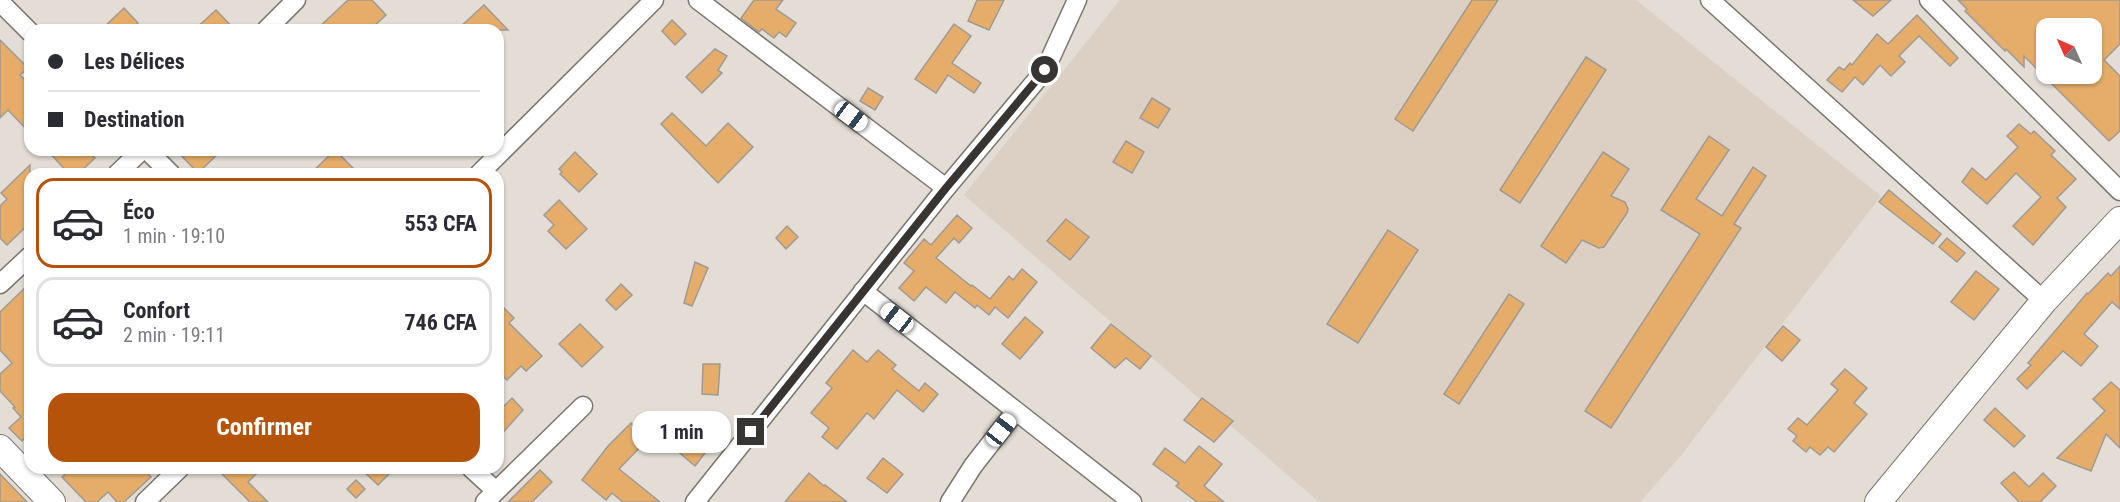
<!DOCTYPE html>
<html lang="fr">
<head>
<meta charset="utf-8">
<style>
  :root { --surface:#fff; --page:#f7f7f7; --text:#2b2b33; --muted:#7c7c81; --line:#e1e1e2; --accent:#b45309 }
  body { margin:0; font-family:"Roboto Condensed",sans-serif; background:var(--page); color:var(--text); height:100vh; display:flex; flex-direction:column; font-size:22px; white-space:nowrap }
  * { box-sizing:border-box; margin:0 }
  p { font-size:20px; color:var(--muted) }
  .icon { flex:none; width:33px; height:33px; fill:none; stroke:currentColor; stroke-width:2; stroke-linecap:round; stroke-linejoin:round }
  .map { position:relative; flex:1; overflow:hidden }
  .sheet { position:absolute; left:24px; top:168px; width:480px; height:306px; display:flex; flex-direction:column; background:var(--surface); border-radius:18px; box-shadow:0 2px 4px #0004 }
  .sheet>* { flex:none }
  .top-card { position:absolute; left:24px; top:24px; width:480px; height:132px; border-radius:18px; box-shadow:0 2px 4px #0004; display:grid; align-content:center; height:132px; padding:0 24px; background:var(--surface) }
  .needle { width:39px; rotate:315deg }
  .controls { position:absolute; left:2036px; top:18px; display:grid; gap:12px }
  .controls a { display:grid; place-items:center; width:66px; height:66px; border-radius:12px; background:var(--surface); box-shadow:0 2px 4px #0004; font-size:30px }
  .end { position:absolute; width:27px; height:27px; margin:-14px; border:8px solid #373432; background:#fff; box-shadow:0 0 0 3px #fff }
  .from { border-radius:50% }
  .bubble { position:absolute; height:42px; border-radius:18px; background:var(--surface); box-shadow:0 2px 4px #0004; font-size:20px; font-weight:700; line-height:42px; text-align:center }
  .car { position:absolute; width:18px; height:36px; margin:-18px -9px; border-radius:8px; box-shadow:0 0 4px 2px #0007; background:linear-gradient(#fff 24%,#345 0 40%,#fff 0 76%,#345 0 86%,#fff 0) }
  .top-card b { display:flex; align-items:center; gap:21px; height:57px; font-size:22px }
  .top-card b+b { border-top:2px solid var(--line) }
  .top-card i { width:15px; height:15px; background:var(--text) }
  ul { padding:10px 0 0; list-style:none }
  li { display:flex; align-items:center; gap:18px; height:90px; margin:0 12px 9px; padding:0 12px; border:3px solid var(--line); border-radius:18px }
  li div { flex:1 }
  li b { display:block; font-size:22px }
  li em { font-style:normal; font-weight:700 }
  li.selected { border-color:var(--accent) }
  li>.icon { width:54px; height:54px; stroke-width:1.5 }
  .cta { display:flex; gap:12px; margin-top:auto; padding:12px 24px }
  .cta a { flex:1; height:69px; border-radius:18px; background:var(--accent); color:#fff; font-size:24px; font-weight:700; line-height:69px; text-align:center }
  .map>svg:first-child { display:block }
</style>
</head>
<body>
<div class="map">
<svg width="2120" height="502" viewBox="0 0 2120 502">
  <rect width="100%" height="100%" fill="#e3ddd6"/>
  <path fill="#dcd0c4" d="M1120,0H1636L1881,196L1679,458L1640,502H1319L964,195Z"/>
  <g fill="#e6ad6a" stroke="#9f9a93" stroke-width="1.5" fill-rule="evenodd">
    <path d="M348,0H372L386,15L370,30H316Z"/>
    <path d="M754,0H783L776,9L796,23L786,37L779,32L774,38L762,29L759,32L741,18Z"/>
    <path d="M977,0H1004L989,30L968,21Z"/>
    <path d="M1472,0H1498L1413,131L1395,119Z"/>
    <path d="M1853,0H1891L1873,16Z"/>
    <path d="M1958,0H2120V44L2104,60L2120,76V131L2109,141L2024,56V67L2006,49L2005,51L1965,11L1967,9ZM2046,28H2091V74H2046Z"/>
    <path d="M484,5L508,30H457Z"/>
    <path d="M124,8L138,23L131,30H101Z"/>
    <path d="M216,10L235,30H194Z"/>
    <path d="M1917,15L1958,58L1950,66L1919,36L1899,56L1905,62L1891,76L1880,65L1863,85L1855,77L1842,92L1827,80L1839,67L1844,70L1850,63L1852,65L1877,34L1888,44Z"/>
    <path d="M672,20L686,34L675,45L662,31Z"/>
    <path d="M954,24L971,36L952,63L981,83L974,93L948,75L936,93L915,79Z"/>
    <path d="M0,40L28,68L20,75L30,85V133L8,110L0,118Z"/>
    <path d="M715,49L727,56L718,70L722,73L702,93L686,77Z"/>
    <path d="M1586,57L1606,70L1520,203L1500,190Z"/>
    <path d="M868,88L883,97L875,110L860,101Z"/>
    <path d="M1152,98L1170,109L1158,128L1140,118Z"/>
    <path d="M672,113L706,146L728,123L753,147L718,183L661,124Z"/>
    <path d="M2019,124L2031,134L2034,131L2055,151L2051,155L2076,179L2057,198L2066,207L2033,245L2013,226L2041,197L2016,173L1987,204L1962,182L1972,168L1986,180L2018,147L2007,136Z"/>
    <path d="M1709,136L1729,150L1696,199L1722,216L1753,167L1766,176L1734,224L1741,228L1611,428L1585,411L1700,234L1661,210Z"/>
    <path d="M1126,141L1144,152L1132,173L1113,162Z"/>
    <path d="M47,150H88L95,158L78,174H69Z"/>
    <path d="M176,150H222L198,173Z"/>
    <path d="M335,150L359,174H310Z"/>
    <path d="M575,152L597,174L579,192L560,174L562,172L559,169Z"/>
    <path d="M1603,152L1629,169L1611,196L1625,202L1628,209L1627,213L1604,247L1599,248L1582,240L1566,263L1541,246Z"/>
    <path d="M30,165V223L7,245L0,238V206L7,199L1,193Z"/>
    <path d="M1889,190L1941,234L1933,244L1879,202Z"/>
    <path d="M559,200L587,229L566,249L548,231L554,225L544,215Z"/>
    <path d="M957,215L972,228L959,243L954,238L936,258L971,286L972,285L990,299L1009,276L1013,280L1022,269L1037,282L1008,318L995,307L989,315L977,305L975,308L955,292L946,303L926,287L914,301L899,288L914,271L904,263L924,239L931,245Z"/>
    <path d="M1066,219L1089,237L1070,260L1047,241Z"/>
    <path d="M787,226L798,237L786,249L776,238Z"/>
    <path d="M1388,230L1418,250L1358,343L1327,324Z"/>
    <path d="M1947,238L1965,253L1957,262L1939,247Z"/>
    <path d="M695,262L708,268L692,306L684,303Z"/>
    <path d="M2120,266V309L2112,302L2084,334L2098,346L2081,366L2063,351L2027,389L2017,379L2031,365L2028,363L2087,293L2088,294L2108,273L2111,276Z"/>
    <path d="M1976,271L1999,289L1974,320L1951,302Z"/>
    <path d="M30,283V433L22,441L9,428L21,417L13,408L15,407L0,391V374L12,363L0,350V312Z"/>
    <path d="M621,284L632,295L616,310L606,300Z"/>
    <path d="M1509,294L1524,304L1459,404L1444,394Z"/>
    <path d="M498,302L514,318L509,323L542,356L526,371L521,366L507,380L498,371Z"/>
    <path d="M1025,317L1043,332L1020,359L1002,344Z"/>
    <path d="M580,324L603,347L582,367L559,344Z"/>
    <path d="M1111,324L1151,356L1140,369L1126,358L1115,368L1091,348Z"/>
    <path d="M1783,326L1800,340L1782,361L1766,347Z"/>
    <path d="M853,350L867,362L878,350L896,365L892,369L919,391L925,383L938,394L923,412L897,390L874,419L867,413L837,449L822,437L829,428L811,413L832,388L826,383Z"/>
    <path d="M703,364H720L718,395L702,394Z"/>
    <path d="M1845,369L1867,388L1854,403L1867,414L1834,452L1828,447L1820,455L1810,447L1806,452L1793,441L1797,436L1788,429L1798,418L1807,425L1838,390L1831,384Z"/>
    <path d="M2111,382L2120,390V448L2106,434L2091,471L2057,458L2105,411L2093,399Z"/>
    <path d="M512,398L523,410L498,438V412Z"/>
    <path d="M1202,398L1233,421L1214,442L1184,420Z"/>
    <path d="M1995,408L2025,436L2014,447L1984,420Z"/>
    <path d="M678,422L709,448L695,466L663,439Z"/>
    <path d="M631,423L647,440L619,469L660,502H623L612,493L606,500L582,480L608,446Z"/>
    <path d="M1199,446L1222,464L1204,486L1224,502H1197L1176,486L1179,483L1153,464L1165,448L1185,463Z"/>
    <path d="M883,458L903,474L887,493L867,478Z"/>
    <path d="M72,468H143L151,477L124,502H117L108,492L97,502H86L62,477Z"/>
    <path d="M216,468H262L248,482L268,502H250Z"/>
    <path d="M360,468H395L378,485Z"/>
    <path d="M540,470L552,482L532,502H508Z"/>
    <path d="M2014,472L2029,487L2043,473L2056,486L2040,502H2019L2001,483Z"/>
    <path d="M809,473L824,486L825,485L847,502H785Z"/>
    <path d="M0,474L27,502H0Z"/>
    <path d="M356,480L365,489L356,498L347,489Z"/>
  </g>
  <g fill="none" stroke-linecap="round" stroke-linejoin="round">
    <defs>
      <g id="minor">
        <path d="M698,0L946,188"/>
        <path d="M1710,0L2044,301"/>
        <path d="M1929,0L2120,191"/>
        <path d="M0,2L30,32"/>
        <path d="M266,30L296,0"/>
        <path d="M147,150L171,174"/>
        <path d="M117,174L142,150"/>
        <path d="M479,174L654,0"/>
        <path d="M0,284L30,256"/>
        <path d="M863,291L1132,502"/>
        <path d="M471,468L496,491"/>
        <path d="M145,502L180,468"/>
        <path d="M485,502L583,406"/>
        <path d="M695,502L946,188L1045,70L1077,0"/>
        <path d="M950,502L973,466L1015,412"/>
      </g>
      <g id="secondary">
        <path d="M0,448L52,502"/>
        <path d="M1878,502L2044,301L2120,220"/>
      </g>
    </defs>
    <use href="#minor" stroke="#7b7670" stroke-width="21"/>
    <use href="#secondary" stroke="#7b7670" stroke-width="28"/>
    <use href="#minor" stroke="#fff" stroke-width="18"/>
    <use href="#secondary" stroke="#fff" stroke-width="26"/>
  </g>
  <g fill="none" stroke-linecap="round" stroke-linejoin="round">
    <path stroke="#373432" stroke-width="8" d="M751,432L946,188L1045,70"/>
  </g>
</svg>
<div class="controls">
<a><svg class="needle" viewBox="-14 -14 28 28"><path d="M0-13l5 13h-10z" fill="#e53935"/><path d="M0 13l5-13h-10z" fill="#7c7c81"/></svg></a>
</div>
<i class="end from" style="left:1045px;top:70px"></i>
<i class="end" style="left:751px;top:432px"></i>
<div class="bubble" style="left:632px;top:411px;width:99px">1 min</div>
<i class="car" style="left:851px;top:116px;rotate:127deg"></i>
<i class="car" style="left:897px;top:318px;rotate:308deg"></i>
<i class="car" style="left:1001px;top:430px;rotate:38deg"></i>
<div class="top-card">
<b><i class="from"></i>Les Délices</b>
<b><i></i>Destination</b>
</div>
<section class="sheet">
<ul>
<li class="selected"><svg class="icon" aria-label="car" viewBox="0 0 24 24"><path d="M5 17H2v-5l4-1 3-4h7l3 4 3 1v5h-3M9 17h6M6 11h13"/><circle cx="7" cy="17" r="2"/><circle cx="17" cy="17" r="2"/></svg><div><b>Éco</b><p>1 min · 19:10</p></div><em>553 CFA</em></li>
<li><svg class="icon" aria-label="car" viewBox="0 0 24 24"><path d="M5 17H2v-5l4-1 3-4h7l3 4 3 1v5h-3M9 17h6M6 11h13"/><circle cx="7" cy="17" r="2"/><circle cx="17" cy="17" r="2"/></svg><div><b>Confort</b><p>2 min · 19:11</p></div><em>746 CFA</em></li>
</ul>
<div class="cta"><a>Confirmer</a></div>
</section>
</div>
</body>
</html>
